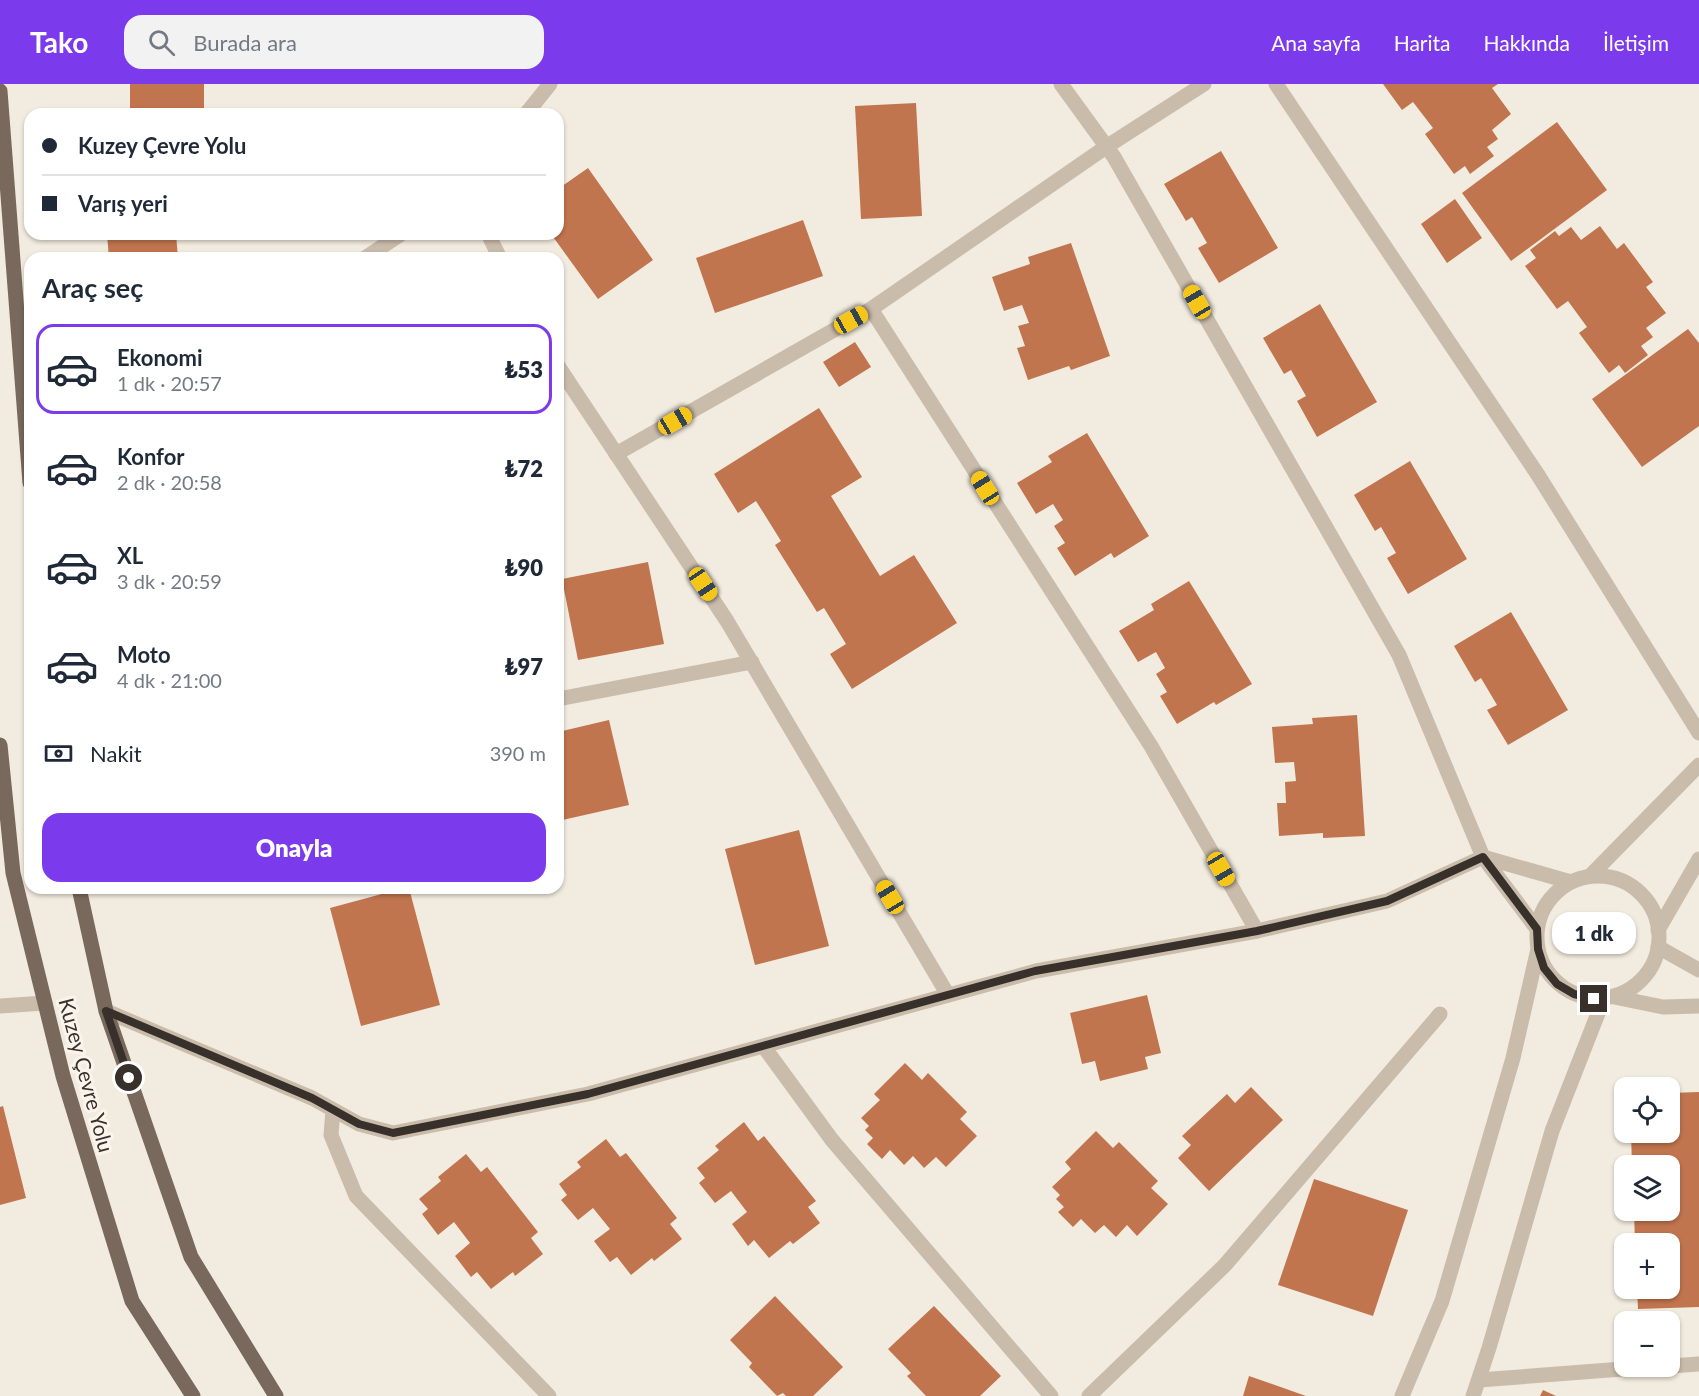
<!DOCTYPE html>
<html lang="tr">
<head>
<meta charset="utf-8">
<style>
  :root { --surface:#fff; --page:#f2f2f3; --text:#1f2937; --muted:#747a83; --line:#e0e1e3; --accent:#7c3aed }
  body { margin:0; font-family:Lato,sans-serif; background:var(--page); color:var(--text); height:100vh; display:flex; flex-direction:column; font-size:22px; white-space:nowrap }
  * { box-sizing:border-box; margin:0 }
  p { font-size:20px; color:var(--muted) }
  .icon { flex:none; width:33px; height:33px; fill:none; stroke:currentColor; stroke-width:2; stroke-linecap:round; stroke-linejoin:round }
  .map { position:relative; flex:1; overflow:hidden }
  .details { position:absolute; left:24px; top:168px; width:540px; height:642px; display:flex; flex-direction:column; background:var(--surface); border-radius:18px; box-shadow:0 2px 4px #0004 }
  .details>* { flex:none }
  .top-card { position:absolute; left:24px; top:24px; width:540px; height:132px; border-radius:18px; box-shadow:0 2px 4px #0004; display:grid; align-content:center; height:132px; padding:0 18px; background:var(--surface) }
  .tools { position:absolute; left:1614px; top:993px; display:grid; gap:12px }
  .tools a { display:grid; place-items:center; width:66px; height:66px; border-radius:12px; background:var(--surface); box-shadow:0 2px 4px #0004; font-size:30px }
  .end { position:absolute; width:27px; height:27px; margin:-14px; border:8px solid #38302a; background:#fff; box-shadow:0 0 0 3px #fff }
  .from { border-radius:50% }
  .bubble { position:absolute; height:42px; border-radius:18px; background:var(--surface); box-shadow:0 2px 4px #0004; font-size:20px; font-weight:800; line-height:42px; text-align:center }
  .car { position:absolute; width:18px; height:36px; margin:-18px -9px; border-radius:8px; box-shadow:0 0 4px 2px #0007; background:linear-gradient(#f5c518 24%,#345 0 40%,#f5c518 0 76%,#345 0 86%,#f5c518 0) }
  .top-card b { display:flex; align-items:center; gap:21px; height:57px; font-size:22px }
  .top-card b+b { border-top:2px solid var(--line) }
  .top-card i { width:15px; height:15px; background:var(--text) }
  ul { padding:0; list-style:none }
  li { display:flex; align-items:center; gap:18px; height:90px; margin:0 12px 9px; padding:0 6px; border:3px solid transparent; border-radius:18px }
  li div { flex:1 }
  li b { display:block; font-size:22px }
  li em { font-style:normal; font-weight:800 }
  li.active { border-color:var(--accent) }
  li>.icon { width:54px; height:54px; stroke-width:1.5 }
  h2 { padding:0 18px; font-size:27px; line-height:72px }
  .pay { display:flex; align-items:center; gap:15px; height:66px; padding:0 18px; font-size:22px }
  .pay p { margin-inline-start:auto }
  .button { display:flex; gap:12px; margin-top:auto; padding:12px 18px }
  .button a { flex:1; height:69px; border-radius:18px; background:var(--accent); color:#fff; font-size:24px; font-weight:800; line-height:69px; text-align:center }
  header { display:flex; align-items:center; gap:36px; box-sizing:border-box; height:84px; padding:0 30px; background:var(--accent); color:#fff }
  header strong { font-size:28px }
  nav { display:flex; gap:33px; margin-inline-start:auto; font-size:21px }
  .search { width:420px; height:54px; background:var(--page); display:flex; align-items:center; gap:15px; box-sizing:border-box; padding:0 21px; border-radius:18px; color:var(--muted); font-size:22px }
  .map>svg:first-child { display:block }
</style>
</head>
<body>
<header>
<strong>Tako</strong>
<div class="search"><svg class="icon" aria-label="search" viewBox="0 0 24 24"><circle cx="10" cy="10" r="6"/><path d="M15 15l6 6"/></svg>Burada ara</div>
<nav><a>Ana sayfa</a><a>Harita</a><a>Hakkında</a><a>İletişim</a></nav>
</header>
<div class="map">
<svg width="1699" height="1312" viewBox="0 0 1699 1312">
  <rect width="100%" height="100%" fill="#f2ebdf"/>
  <g fill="#c1754e">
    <rect x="130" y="0" width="74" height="30"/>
    <path d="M1383,0H1498L1492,4L1511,30L1492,46L1498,55L1487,63L1494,72L1470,90L1465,82L1454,90L1425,50L1433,44L1413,18L1402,26Z"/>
    <path d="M916,19L922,132L861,135L855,22Z"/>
    <path d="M1557,38L1607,106L1511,177L1462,109Z"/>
    <path d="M1221,67L1278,164L1219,199L1198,164L1207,159L1192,133L1186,137L1164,100Z"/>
    <path d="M588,84L653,176L598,215L551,150H558V105Z"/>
    <path d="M1455,115L1482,154L1447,179L1421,140Z"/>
    <path d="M803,136L823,192L715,229L696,174Z"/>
    <path d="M1600,142L1617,165L1624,159L1653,198L1646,203L1666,229L1646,244L1653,253L1641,262L1648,271L1625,289L1619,281L1609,289L1579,249L1587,243L1568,217L1557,225L1525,182L1536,174L1530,166L1555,147L1559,152L1571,143L1581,156Z"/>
    <path d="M107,150H176L178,174H109Z"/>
    <path d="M1071,159L1110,272L1071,286L1069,282L1028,296L1017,264L1025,262L1018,242L1029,239L1022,221L1004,227L992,193L1030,180L1028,173Z"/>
    <path d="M1320,220L1377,318L1317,353L1297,317L1306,312L1291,286L1284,290L1263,254Z"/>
    <path d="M1688,245L1699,259V342L1642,383L1592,315Z"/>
    <path d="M855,258L871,283L839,303L823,278Z"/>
    <path d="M819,324L862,393L831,412L880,492L914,471L957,539L852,605L830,570L846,560L824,524L817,528L775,461L781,457L756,417L738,429L714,390Z"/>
    <path d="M1087,349L1149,452L1114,474L1111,469L1075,492L1057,464L1065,459L1054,442L1063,436L1053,420L1036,430L1017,399L1052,378L1048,372Z"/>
    <path d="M1410,377L1467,475L1408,510L1387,474L1396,469L1381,443L1375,447L1354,411Z"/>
    <path d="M648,478L664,560L578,576L562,495Z"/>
    <path d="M1189,497L1252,600L1216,621L1214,618L1177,640L1160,612L1167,608L1156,590L1165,584L1156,568L1138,578L1119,547L1154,526L1151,520Z"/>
    <path d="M1511,528L1568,626L1508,661L1487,626L1497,621L1481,594L1475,598L1454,562Z"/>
    <path d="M1357,631L1365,752L1323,754V749L1279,752L1277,719H1286L1285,698L1296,697L1294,678L1275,679L1272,643L1313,640L1312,634Z"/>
    <path d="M609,636L629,721L558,737V648Z"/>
    <path d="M799,746L829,862L755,881L725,765Z"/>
    <path d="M404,804H409L440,921L361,942L330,824Z"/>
    <path d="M1147,911L1161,969L1145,973L1148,985L1100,997L1095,977L1082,980L1070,929Z"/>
    <path d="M905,979L922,996L928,989L967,1028L960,1035L977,1052L946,1083L936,1073L924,1084L913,1072L904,1081L890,1066L882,1075L867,1060L873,1054L865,1046L869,1042L861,1034L880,1016L874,1010Z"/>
    <path d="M1251,1003L1283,1036L1209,1107L1178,1074L1191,1061L1182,1052L1227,1010L1235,1019Z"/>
    <path d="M1699,1008V1223L1638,1225L1637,1204H1670V1160H1635L1634,1126H1670V1082H1632L1631,1048H1670V1009Z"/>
    <path d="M3,1022L26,1114L0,1121V1023Z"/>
    <path d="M744,1038L758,1057L764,1052L816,1117L808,1123L820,1139L793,1160L790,1157L769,1174L754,1156L748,1162L732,1140L747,1128L731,1107L715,1119L699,1099L705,1094L697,1084L719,1066L715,1062Z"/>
    <path d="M1096,1047L1113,1064L1119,1058L1158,1097L1151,1104L1168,1120L1137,1152L1127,1141L1116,1153L1104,1141L1095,1149L1081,1135L1073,1143L1058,1128L1064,1123L1056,1115L1060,1111L1052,1103L1071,1085L1065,1078Z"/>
    <path d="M606,1055L620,1073L626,1069L677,1134L670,1140L682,1155L654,1177L652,1174L631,1191L617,1173L610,1178L594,1157L610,1145L593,1124L578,1136L561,1116L567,1111L559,1100L581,1083L577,1078Z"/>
    <path d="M466,1070L481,1088L487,1083L538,1148L531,1154L543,1170L515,1192L513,1188L491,1205L477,1188L471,1193L455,1172L470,1159L454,1138L438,1151L422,1130L428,1125L419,1115L441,1097L438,1093Z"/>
    <path d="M1314,1095L1408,1126L1373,1232L1278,1201Z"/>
    <path d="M775,1212L843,1283L813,1312H786L783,1309L777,1312L749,1283L752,1279L730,1256Z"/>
    <path d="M934,1222L1001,1292L980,1312H926L907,1292L911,1289L888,1265Z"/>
    <path d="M1249,1292L1306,1312H1243Z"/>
    <path d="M1543,1306L1556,1312H1540Z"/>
  </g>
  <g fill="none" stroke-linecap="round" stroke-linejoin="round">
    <g stroke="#cabcab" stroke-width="15">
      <path d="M1061,0L1114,73L1399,571L1483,773L1537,845"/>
      <path d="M1276,0L1538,391L1699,649"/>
      <path d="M526,30L550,0"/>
      <path d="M488,150L500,174"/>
      <path d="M365,174L401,150"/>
      <path d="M871,225L1151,662L1257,847"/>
      <path d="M558,282L727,537L948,911"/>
      <path d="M616,370L871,225L1106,63L1204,0"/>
      <path d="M558,615L752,578"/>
      <path d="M1590,792L1699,681"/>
      <circle cx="1598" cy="853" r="61"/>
      <path d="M1658,846L1699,775"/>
      <path d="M1658,863L1699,886"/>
      <path d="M1614,913L1663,923L1699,922"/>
      <path d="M0,922L45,919"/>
      <path d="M106,927L312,1014L359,1040L393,1049L588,1010L1036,887L1257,847L1387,817L1483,773L1571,798"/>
      <path d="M764,963L832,1056L1051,1312"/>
      <path d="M333,1026L331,1051L356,1112L549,1312"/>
      <path d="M1670,1282L1699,1280"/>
      <path d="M1479,1296L1662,1282"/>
      <path d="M1089,1312L1225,1181L1440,930"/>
      <path d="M1402,1312L1442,1217L1513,974L1538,865"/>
      <path d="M1473,1312L1489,1264L1552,1047L1604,914"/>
    </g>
    <g stroke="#79695c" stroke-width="15">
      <path d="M0,7L30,399"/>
      <path d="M0,661L13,789L63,992L132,1217L193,1312"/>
      <path d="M79,804L106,927L191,1173L276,1312"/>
    </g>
  </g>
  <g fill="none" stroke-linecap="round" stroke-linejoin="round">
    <path stroke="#38302a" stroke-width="8" d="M129,994L106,927L312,1014L359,1040L393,1049L588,1010L1035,887L1257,847L1387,817L1483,773L1537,845L1538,865L1544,884L1557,900L1574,910L1594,915"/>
  </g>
  <g text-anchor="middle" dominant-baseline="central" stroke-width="6" stroke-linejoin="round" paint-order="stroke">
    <g font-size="21" fill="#38302a" stroke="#faf4ec">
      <text transform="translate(87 991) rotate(75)">Kuzey Çevre Yolu</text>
    </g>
  </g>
</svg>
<div class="tools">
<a><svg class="icon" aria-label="locate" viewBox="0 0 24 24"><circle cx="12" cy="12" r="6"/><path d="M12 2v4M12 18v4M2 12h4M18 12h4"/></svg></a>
<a><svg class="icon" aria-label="layers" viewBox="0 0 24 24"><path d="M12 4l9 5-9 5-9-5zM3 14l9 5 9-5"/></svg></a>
<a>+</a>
<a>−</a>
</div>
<i class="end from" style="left:129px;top:994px"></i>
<i class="end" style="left:1594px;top:915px"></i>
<div class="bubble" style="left:1552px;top:828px;width:84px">1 dk</div>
<i class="car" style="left:1197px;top:218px;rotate:330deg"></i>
<i class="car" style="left:851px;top:236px;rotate:61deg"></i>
<i class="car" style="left:675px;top:337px;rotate:60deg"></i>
<i class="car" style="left:985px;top:404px;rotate:328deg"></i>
<i class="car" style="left:703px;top:500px;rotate:146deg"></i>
<i class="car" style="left:1221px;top:785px;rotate:150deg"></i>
<i class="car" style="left:890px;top:813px;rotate:329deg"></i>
<div class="top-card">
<b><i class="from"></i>Kuzey Çevre Yolu</b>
<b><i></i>Varış yeri</b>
</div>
<section class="details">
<h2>Araç seç</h2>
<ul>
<li class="active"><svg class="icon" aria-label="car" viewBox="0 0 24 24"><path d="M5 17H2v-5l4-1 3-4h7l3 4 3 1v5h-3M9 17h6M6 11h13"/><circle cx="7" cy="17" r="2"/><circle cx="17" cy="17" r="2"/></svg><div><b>Ekonomi</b><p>1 dk · 20:57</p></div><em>₺53</em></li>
<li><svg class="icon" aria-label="car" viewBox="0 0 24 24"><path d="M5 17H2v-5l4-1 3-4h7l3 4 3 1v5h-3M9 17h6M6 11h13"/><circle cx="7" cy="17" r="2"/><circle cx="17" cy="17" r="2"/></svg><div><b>Konfor</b><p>2 dk · 20:58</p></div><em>₺72</em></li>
<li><svg class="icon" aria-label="car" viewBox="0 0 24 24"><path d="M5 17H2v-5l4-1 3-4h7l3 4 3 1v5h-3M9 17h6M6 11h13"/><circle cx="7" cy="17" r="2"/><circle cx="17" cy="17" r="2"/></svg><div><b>XL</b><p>3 dk · 20:59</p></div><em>₺90</em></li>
<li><svg class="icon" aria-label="car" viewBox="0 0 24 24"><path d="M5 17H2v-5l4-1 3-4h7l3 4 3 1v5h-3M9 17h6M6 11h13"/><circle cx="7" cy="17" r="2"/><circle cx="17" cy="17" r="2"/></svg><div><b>Moto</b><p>4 dk · 21:00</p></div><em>₺97</em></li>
</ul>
<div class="pay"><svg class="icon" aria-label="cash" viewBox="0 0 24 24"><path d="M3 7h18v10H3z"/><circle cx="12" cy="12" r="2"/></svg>Nakit<p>390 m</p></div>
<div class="button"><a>Onayla</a></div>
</section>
</div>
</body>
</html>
